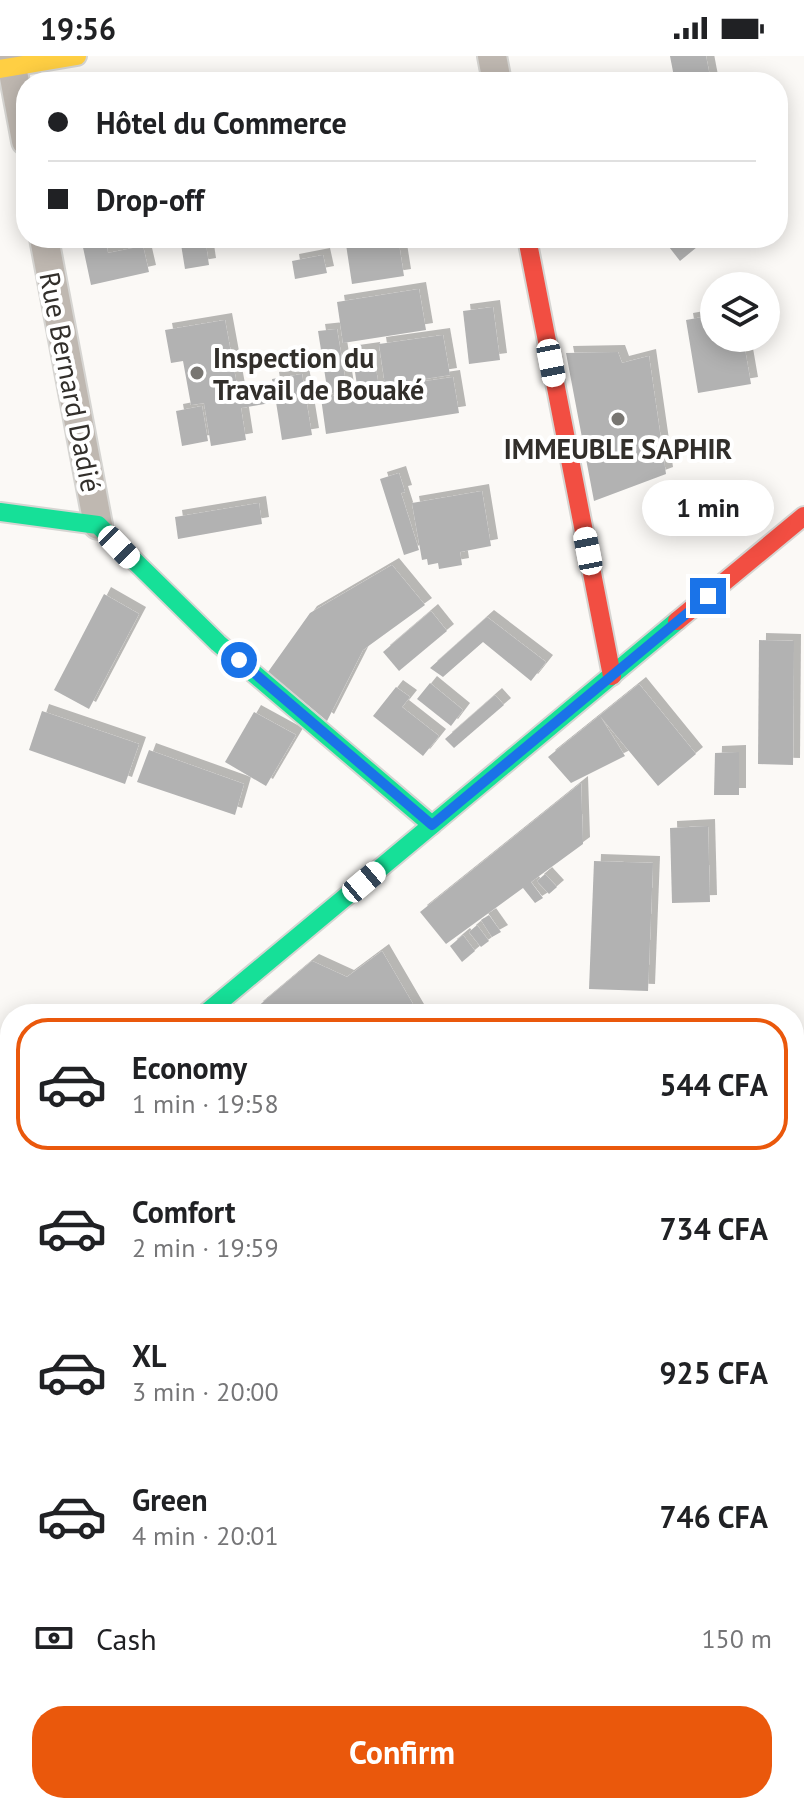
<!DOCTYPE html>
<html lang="en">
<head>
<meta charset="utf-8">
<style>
  :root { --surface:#fff; --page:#f2f2f2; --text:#202124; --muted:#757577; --line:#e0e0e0; --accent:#ea580c }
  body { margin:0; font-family:"PT Sans",sans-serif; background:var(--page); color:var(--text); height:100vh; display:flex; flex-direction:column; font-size:30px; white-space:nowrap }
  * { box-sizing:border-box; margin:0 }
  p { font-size:26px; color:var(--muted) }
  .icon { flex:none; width:44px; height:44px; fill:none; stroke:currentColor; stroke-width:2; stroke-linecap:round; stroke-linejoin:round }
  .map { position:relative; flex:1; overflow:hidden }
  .drawer { position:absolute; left:0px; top:948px; width:804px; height:810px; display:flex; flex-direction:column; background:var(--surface); border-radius:32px 32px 0 0; box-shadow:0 4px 20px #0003 }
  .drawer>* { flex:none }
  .guide { position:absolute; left:16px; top:16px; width:772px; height:176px; border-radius:32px; box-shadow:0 4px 20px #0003; display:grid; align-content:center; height:176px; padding:0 32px; background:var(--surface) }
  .tools { position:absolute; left:700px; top:216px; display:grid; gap:16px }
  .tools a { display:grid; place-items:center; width:80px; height:80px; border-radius:50%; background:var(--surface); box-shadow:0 4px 20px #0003; font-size:40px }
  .end { position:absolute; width:36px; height:36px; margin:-18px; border:10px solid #1a73e8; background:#fff; box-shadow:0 0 0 4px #fff }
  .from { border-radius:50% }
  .bubble { position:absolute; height:56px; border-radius:28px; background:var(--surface); box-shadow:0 4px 20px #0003; font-size:26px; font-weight:700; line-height:56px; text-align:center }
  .car { position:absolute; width:24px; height:48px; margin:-24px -12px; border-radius:10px; box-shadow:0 0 6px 2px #0007; background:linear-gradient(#fff 24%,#345 0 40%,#fff 0 76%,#345 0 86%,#fff 0) }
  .guide b { display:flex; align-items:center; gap:28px; height:76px; font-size:30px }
  .guide b+b { border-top:2px solid var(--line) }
  .guide i { width:20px; height:20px; background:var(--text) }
  ul { padding:14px 0 0; list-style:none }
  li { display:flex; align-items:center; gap:24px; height:132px; margin:0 16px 12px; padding:0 16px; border:4px solid transparent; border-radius:32px }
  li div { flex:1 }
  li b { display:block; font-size:30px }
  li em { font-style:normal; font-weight:700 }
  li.selected { border-color:var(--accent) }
  li>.icon { width:72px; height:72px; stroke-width:1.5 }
  .pay { display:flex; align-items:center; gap:20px; height:88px; padding:0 32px; font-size:30px }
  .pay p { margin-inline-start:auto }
  .primary-button { display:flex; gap:16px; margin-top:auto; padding:16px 32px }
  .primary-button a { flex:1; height:92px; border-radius:32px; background:var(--accent); color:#fff; font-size:32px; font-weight:700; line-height:92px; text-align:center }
  .status { display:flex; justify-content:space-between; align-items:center; height:56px; padding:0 40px; background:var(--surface); direction:ltr }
  .status svg { height:22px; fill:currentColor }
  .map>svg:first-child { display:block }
</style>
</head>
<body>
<div class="status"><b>19:56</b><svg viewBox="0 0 49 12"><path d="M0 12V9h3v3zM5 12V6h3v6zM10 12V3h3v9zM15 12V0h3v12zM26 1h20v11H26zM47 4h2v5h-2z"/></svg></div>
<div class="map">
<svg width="804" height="1757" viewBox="0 0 804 1757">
  <defs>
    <filter id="shadow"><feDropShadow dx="7" dy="-7" stdDeviation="0" flood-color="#0004"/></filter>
  </defs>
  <rect width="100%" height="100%" fill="#fbf9f6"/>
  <g fill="#b2b2b2" filter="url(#shadow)">
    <path d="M670,0H706L711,26H675Z"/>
    <path d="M81,182H105L108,197L143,190L149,216L91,229Z"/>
    <path d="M180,182H205L209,209L185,213Z"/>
    <path d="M345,182H398L404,220L352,228Z"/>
    <path d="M662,182H708L680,205Z"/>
    <path d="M323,199L327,217L295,223L292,205Z"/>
    <path d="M419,233L426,274L343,287L337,246Z"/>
    <path d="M493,251L500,304L469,308L463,255Z"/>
    <path d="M714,259V282H743L751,328L698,337L686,264Z"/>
    <path d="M225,264L239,340L274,335L272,323L302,318L312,379L282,384L276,346L241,352L246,384L211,390L204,347L191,349L183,305L171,307L165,274Z"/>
    <path d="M337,273L347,334L328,338L318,275Z"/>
    <path d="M443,279L450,319L385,329L379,288Z"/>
    <path d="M373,293L379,332L453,321L459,357L326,378L321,342L358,336L352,296Z"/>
    <path d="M618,296L622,307L649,300L666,418L594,445L566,297Z"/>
    <path d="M202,350L208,385L182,390L176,355Z"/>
    <path d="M399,417L405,436L401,437L419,494L404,499L380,423Z"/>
    <path d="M482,435L491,490L460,496L462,509L439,513L438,507L428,509L427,503L422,504L412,447Z"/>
    <path d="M259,447L262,468L178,483L175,461Z"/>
    <path d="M392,509L425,549L363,594L327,665L268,616L310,557Z"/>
    <path d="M104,538L139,558L89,653L54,634Z"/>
    <path d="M431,555L447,575L399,615L383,596Z"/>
    <path d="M487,561L546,606L531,625L483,586L443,621L430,612Z"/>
    <path d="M759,584L794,585L793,709L758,708Z"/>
    <path d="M430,627L463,654L451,670L417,643Z"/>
    <path d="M639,628L696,698L658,730L600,660L625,700L571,727L548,701Z"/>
    <path d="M396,631L410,641L402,651L439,680L423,700L373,660Z"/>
    <path d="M495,639L504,649L454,692L445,683Z"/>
    <path d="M42,655L139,688L125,728L29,694Z"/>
    <path d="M254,656L296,679L266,730L225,706Z"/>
    <path d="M149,694L244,728L235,759L137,726Z"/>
    <path d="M739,696V739H714L715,697Z"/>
    <path d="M581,727L583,788L531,826L543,842L535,847L523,832L446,888L420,856Z"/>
    <path d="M708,770L710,846L672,847L670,772Z"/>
    <path d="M594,805L653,807L648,935L589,933Z"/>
    <path d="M545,818L557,831L549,838L537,825Z"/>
    <path d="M489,859L501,876L492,881L481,864Z"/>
    <path d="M477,869L489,885L481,891L469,876Z"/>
    <path d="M463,879L475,895L462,906L450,890Z"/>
    <path d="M382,895L417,955L413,958H262L256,952L312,905L347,921Z"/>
    <rect x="794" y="1445" width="10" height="192"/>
    <path d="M250,1749V1757H197V1755Z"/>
  </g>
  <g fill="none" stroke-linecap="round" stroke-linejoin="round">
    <defs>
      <g id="street">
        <path d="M10,0L26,85"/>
        <path d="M492,0L497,26"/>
        <path d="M44,182L98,469"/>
        <path d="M0,1371L10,1370"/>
        <path d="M794,1376H804"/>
        <path d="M0,1699L10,1712"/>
        <path d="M39,1748L46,1757"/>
      </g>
      <g id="fast">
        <path d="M0,456L98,469L218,587L432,769"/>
        <path d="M205,958L677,565"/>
        <path d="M0,1128L10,1120"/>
      </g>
      <path id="slow" d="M0,13L77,0"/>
      <g id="jam">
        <path d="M527,182L612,620"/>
        <path d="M677,565L804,460"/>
      </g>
    </defs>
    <use href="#street" stroke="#d6d5d2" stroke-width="32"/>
    <use href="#fast" stroke="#d6d5d2" stroke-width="22"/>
    <use href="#slow" stroke="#d6d5d2" stroke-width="22"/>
    <use href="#jam" stroke="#d6d5d2" stroke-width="22"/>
    <use href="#street" stroke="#bfb8b1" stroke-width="28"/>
    <use href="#fast" stroke="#16e098" stroke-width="18"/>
    <use href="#slow" stroke="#ffcf43" stroke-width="18"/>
    <use href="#jam" stroke="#f24e42" stroke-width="18"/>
  </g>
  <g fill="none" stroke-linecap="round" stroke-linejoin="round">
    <path stroke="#1a73e8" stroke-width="10" d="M239,604L432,769L708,540"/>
  </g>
  <g fill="#787672" stroke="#fff" stroke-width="3">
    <circle cx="197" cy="317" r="8"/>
    <circle cx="618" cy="363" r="8"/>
  </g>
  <g text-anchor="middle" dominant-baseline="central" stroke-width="8" stroke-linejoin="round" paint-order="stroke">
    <g font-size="28" font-weight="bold" fill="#322f2b" stroke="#fff" text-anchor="start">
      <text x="213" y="301">Inspection du<tspan x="213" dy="32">Travail de Bouaké</tspan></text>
      <text x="618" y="392" text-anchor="middle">IMMEUBLE SAPHIR</text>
    </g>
    <g font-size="28" fill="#322f2b" stroke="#fff">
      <text transform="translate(71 326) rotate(79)">Rue Bernard Dadié</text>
    </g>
  </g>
</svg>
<div class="tools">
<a><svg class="icon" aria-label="layers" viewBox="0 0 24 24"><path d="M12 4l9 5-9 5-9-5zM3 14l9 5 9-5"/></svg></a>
</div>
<i class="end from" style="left:239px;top:604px"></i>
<i class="end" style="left:708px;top:540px"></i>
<div class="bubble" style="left:642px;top:424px;width:132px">1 min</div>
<i class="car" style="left:551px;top:307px;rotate:169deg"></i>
<i class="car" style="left:119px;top:491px;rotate:136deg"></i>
<i class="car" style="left:588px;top:495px;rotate:349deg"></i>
<i class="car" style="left:364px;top:826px;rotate:50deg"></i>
<div class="guide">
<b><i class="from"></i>Hôtel du Commerce</b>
<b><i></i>Drop-off</b>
</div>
<section class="drawer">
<ul>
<li class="selected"><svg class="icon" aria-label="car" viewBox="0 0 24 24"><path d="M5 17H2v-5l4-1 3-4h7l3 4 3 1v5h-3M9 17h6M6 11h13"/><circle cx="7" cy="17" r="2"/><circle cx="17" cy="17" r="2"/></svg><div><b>Economy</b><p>1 min · 19:58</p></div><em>544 CFA</em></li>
<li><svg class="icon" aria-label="car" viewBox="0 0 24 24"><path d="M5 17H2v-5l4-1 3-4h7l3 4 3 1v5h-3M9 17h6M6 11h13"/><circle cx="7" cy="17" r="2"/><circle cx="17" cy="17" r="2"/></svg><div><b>Comfort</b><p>2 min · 19:59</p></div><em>734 CFA</em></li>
<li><svg class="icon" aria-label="car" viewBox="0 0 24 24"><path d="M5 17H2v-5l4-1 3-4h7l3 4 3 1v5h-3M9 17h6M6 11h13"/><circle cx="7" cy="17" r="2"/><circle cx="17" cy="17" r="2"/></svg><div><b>XL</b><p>3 min · 20:00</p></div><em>925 CFA</em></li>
<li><svg class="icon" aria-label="car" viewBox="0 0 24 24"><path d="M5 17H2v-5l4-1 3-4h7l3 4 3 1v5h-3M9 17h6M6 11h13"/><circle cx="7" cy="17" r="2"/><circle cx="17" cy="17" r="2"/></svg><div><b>Green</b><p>4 min · 20:01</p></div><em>746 CFA</em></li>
</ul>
<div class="pay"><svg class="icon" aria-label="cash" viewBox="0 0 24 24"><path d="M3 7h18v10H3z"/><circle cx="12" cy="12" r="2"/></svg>Cash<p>150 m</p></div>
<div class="primary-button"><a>Confirm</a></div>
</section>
</div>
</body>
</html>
